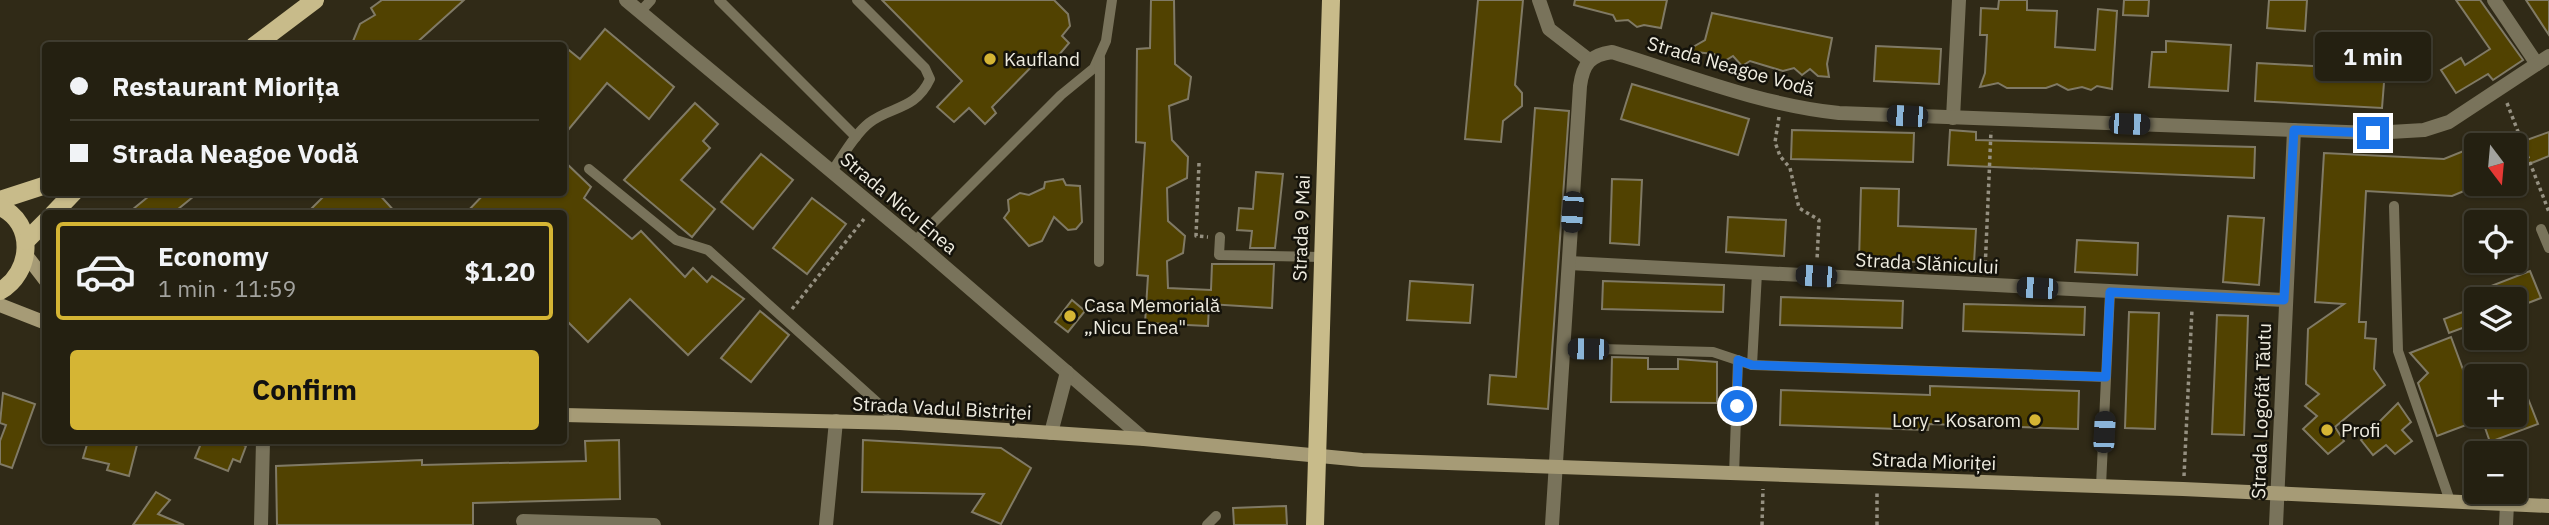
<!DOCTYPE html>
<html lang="en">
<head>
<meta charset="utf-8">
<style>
  :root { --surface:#242011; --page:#2c281a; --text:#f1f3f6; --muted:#a3a39f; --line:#413e31; --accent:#d5b534 }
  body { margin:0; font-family:"IBM Plex Sans",sans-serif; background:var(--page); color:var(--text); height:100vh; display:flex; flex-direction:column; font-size:26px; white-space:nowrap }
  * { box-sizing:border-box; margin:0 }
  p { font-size:23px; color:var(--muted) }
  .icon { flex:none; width:38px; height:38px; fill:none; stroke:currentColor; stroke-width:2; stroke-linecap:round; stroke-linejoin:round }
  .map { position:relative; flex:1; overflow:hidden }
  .sheet { position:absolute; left:42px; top:210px; width:525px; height:234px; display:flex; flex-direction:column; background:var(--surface); border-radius:7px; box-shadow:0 2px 5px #0004,0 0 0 2px var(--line) }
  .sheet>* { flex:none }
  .guide { position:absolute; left:42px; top:42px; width:525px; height:154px; border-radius:7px; box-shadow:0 2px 5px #0004,0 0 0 2px var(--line); display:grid; align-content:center; height:154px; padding:0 28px; background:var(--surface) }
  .needle { width:46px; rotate:164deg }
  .controls { position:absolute; left:2464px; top:133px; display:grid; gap:14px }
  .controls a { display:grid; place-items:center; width:63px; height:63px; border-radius:7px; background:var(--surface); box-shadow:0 2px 5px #0004,0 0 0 2px var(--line); font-size:35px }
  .end { position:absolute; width:32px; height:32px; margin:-16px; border:9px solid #1a73e8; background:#fff; box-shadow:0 0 0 4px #fff }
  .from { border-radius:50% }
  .bubble { position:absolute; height:49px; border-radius:7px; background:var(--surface); box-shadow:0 2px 5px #0004,0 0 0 2px var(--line); font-size:23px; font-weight:800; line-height:49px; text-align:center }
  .car { position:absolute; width:21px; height:42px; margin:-21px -10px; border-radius:9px; box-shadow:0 0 5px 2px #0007; background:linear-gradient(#222 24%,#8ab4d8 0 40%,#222 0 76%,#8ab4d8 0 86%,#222 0) }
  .guide b { display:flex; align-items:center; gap:24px; height:66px; font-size:26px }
  .guide b+b { border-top:2px solid var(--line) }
  .guide i { width:18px; height:18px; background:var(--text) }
  ul { padding:12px 0 0; list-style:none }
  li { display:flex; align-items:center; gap:21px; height:98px; margin:0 14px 10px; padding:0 14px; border:4px solid transparent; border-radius:7px }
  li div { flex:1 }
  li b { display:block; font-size:26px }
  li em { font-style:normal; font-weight:800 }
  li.current { border-color:var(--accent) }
  li>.icon { width:63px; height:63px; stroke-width:1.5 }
  .cta { display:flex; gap:14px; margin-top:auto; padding:14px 28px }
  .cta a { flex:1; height:80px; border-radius:7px; background:var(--accent); color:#111; font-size:28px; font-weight:800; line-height:80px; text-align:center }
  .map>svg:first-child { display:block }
</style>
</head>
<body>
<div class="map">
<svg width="2549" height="525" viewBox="0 0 2549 525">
  <rect width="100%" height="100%" fill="#302a17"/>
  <g fill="#514201" stroke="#807a65" stroke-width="2">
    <path d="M382,0H464L413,46H351L360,24L375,15L371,8Z"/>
    <path d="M882,0H1054L1068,14L1070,26L1062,36L1069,43L1053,62L1043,55L992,107L996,113L985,124L969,108L954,122L937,107L962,81Z"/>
    <path d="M1151,0H1174L1175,64L1191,77L1188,99L1169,106L1172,140L1188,157L1187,178L1167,188L1168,221L1185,236L1183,253L1167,261L1168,288L1211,290L1212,264H1274L1272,308L1209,304L1208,326L1145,323L1148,276L1137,275L1145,143L1136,142L1137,49L1150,48Z"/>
    <path d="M1478,0H1523L1515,85L1522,93V106L1503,121L1501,142L1465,139Z"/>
    <path d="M1575,0H1667L1661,28L1644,25L1637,27L1628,20L1616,21L1613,15L1574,5Z"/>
    <path d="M1999,0H2027V10L2057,11L2055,47L2095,50L2098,9L2117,11L2112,89L2097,86L2091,90L2082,87L2068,90L2057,84L2046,88H2007L1998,83L1980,87L1985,73L1987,35H1980L1981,8L1998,9Z"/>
    <path d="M2124,0H2149L2148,16L2123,15Z"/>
    <path d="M2269,0H2307L2305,31L2267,28Z"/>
    <path d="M2456,0H2480L2523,60L2493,80L2488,74L2456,93L2441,70L2461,58L2465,65L2490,49Z"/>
    <path d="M2526,0H2549V35Z"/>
    <path d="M1712,13L1832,38L1827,64L1829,77L1818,76L1810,69L1802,75L1794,68L1783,71L1750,61L1742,66L1733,56L1723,62L1714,54L1686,51L1705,40Z"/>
    <path d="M605,29L674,87L649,119L607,83L564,135V46L580,59Z"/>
    <path d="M2166,41L2231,45L2228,91L2149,87L2152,52H2166Z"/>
    <path d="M1876,46L1941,49L1939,84L1874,81Z"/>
    <path d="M2257,63L2385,70L2382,108L2255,101Z"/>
    <path d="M1632,84L1749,119L1738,155L1621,119Z"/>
    <path d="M695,103L718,124L703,141L710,148L681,180L715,209L692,237L624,180Z"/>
    <path d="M1535,108L1569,111L1548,409L1488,404L1490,375L1516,377Z"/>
    <path d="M1792,130L1914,133L1913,162L1791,159Z"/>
    <path d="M1950,130L1976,132V140L2255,147L2254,178L1948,165Z"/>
    <path d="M2549,132V156L2524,166V141Z"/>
    <path d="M2476,146V186L2452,196L2366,191L2359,322H2366L2365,338L2376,339L2374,369L2385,385L2335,427L2344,441L2328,454L2303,429L2317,416L2305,406L2319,394L2306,384L2308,329L2344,304L2315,302L2324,153L2444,159Z"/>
    <path d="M761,154L793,180L753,229L721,202Z"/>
    <path d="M564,161L591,187L584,198L632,239L641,231L685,277L693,268L707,282L712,276L744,299L688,355L630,299L588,342L564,318V214H465L486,192H564Z"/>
    <path d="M1256,172L1283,174L1275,248H1250L1252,231L1237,230L1239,208L1253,209Z"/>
    <path d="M1063,179L1066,185L1080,186L1082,222L1076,229L1068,230L1054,217L1042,241L1029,246L1004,218L1009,211L1008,200L1020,193L1029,195L1044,188L1045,182Z"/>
    <path d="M1612,179L1642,180L1639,245L1610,243Z"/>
    <path d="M1861,188L1899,189L1898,226L1976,229L1974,263L1859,261Z"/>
    <path d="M154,192H199L172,214H127Z"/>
    <path d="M328,192H377L397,214H306Z"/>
    <path d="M812,198L846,224L807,274L773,248Z"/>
    <path d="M2228,216L2264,218L2259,285L2223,282Z"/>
    <path d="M1728,217L1786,220L1784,256L1726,252Z"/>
    <path d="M2077,240L2138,243L2137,275L2075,272Z"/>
    <path d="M2530,271L2541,298L2515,308V299H2496L2491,286Z"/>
    <path d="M1410,281L1473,285L1470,323L1407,320Z"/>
    <path d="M1603,281L1724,285L1723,312L1602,309Z"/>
    <path d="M1781,297L1903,301L1902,328L1780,325Z"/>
    <path d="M1072,300L1085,311L1068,332L1055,322Z"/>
    <path d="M1964,304L2085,307L2084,335L1963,331Z"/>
    <path d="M2476,307V323L2449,333L2444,319Z"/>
    <path d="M760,311L789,335L751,382L721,358Z"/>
    <path d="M2129,312L2159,313L2155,429L2125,428Z"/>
    <path d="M2217,315L2248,316L2244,435L2212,434Z"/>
    <path d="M2451,337L2476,405V415H2515V401L2527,396L2538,424L2490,442L2482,419L2437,436L2418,383L2428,373L2410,353Z"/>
    <path d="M1612,357L1648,358V369H1678V359L1717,362V403L1611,402Z"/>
    <path d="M1930,386L2079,391L2078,429L1929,424L1928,430L1780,425L1781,390L1930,395Z"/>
    <path d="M3,393L35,404L12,468L0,464V441L6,425L0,423Z"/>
    <path d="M2398,403L2411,422L2402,430L2412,441L2395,454L2386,445L2373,455L2361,440Z"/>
    <path d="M619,440L620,499L473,503V525H277L276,466L422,460V465L586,461L585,441Z"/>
    <path d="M863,440L1001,448L1031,468L1001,524L972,512L984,494L862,492Z"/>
    <path d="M88,441H138L129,476L107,470L109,464L83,458Z"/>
    <path d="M202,441H233L246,446L240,462L233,459L228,471L195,458Z"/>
    <path d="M156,492L170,500L158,514L184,525H133Z"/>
    <path d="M1286,506L1287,525H1234L1233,508Z"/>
  </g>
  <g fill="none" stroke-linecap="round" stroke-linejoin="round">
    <g stroke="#959081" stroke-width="3.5" stroke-dasharray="3.5 3.5" stroke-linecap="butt">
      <path d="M2507,103L2549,212"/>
      <path d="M1779,117L1775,142L1780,156L1790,168L1799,208L1819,220L1817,260"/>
      <path d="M1199,163L1196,236L1208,237"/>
      <path d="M1985,271L1991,131"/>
      <path d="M792,309L864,219"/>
      <path d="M2184,476L2192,309"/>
      <path d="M1762,525L1763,489"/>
      <path d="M1877,525V492"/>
    </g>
    <g stroke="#79735b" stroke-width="10">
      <path d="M719,0L856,137"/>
      <path d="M640,12L651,0"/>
      <path d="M589,169L676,240L708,250L900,423"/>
      <path d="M832,171C843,156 854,135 869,123C890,106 915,111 930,79L925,68L857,0"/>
      <path d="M2394,206L2398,351L2450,501"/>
      <path d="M2541,229L2549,248"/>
      <path d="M1220,237L1219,255L1321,257"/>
      <path d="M915,241L1061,95L1094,68L1106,41L1112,0"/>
      <path d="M1099,262L1100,58"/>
      <path d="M1563,348L1713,352L1752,365L2106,377"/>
      <path d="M1752,365L1757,273"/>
      <path d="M1734,475L1738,360"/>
      <path d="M2101,486L2110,292"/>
      <path d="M1207,525L1216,516"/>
    </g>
    <g stroke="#79735b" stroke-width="14">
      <path d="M626,0L915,241L1144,439"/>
      <path d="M1539,0L1549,29L1589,60"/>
      <path d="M2494,0L2537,64"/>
      <path d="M1953,118L1959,0"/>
      <path d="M1569,263L2284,300"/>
      <path d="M1051,433L1067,372"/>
      <path d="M523,521L654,525"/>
      <path d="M261,525L263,441"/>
      <path d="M826,525L836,421"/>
      <path d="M1552,525L1580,86C1583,64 1590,55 1612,52C1687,75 1761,105 1839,113L2373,133L2424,130L2449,122L2549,56"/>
      <path d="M2276,525L2294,130"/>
      <path d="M2506,525L2507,504"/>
    </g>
    <g stroke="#a69b76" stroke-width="14">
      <path d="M26,255L46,281"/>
      <path d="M0,305L46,323"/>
      <path d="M564,415L900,423L1144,439L1362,460L2183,489L2549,506"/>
    </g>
    <g stroke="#c8bb8a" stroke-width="18">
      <path d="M254,46L315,0"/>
      <path d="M0,200L46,185"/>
      <path d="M0,207C36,223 32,273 0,291"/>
      <path d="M53,214L74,192"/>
      <path d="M26,241L46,221"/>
      <path d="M1315,525L1331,0"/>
    </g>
  </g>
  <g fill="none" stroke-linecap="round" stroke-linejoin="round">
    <path stroke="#1a73e8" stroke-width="9" d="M1737,406L1738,360L1752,365L2106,377L2110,292L2284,300L2294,130L2373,133"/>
  </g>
  <g fill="#d5b534" stroke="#15130b" stroke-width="2.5">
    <circle cx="990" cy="59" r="7"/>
    <circle cx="1070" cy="316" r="7"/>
    <circle cx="2035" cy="420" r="7"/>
    <circle cx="2327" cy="430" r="7"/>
  </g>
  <g text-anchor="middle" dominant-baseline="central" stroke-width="5" stroke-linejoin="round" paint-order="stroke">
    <g font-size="19" fill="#efece0" stroke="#15130b" text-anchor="start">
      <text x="1004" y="59">Kaufland</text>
      <text x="1084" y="305">Casa Memorială<tspan x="1084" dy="22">„Nicu Enea"</tspan></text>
      <text x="2021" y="420" text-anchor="end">Lory - Kosarom</text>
      <text x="2341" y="430">Profi</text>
    </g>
    <g font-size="19" fill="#efece0" stroke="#15130b">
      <text transform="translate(1731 66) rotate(16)">Strada Neagoe Vodă</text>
      <text transform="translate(899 203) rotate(40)">Strada Nicu Enea</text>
      <text transform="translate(1301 228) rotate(-88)">Strada 9 Mai</text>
      <text transform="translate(1927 263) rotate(3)">Strada Slănicului</text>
      <text transform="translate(942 408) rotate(3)">Strada Vadul Bistriței</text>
      <text transform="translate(2261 411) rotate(-88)">Strada Logofăt Tăutu</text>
      <text transform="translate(1934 461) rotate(2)">Strada Mioriței</text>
    </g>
  </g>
</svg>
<div class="controls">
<a><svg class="needle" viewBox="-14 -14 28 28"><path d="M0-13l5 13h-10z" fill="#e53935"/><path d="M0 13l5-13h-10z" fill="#a3a39f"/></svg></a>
<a><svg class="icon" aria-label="locate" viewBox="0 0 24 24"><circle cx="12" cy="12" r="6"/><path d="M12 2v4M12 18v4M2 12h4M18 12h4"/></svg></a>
<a><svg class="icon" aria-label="layers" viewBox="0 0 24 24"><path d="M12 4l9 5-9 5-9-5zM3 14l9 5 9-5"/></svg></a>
<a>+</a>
<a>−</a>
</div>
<i class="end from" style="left:1737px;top:406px"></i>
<i class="end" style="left:2373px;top:133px"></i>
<div class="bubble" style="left:2315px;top:32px;width:116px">1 min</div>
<i class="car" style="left:1907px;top:116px;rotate:273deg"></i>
<i class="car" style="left:2129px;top:124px;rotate:92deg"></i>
<i class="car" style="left:1572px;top:212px;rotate:184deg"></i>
<i class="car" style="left:1816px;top:276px;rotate:274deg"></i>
<i class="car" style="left:2037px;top:288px;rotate:273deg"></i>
<i class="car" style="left:1588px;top:349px;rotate:271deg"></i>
<i class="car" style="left:2104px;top:432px;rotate:3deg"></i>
<div class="guide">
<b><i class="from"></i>Restaurant Miorița</b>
<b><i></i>Strada Neagoe Vodă</b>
</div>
<section class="sheet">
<ul>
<li class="current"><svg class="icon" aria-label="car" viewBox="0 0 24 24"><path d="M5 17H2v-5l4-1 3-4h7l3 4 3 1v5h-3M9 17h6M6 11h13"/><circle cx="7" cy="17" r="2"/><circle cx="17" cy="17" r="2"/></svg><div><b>Economy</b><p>1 min · 11:59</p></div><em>$1.20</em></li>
</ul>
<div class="cta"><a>Confirm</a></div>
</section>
</div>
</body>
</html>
